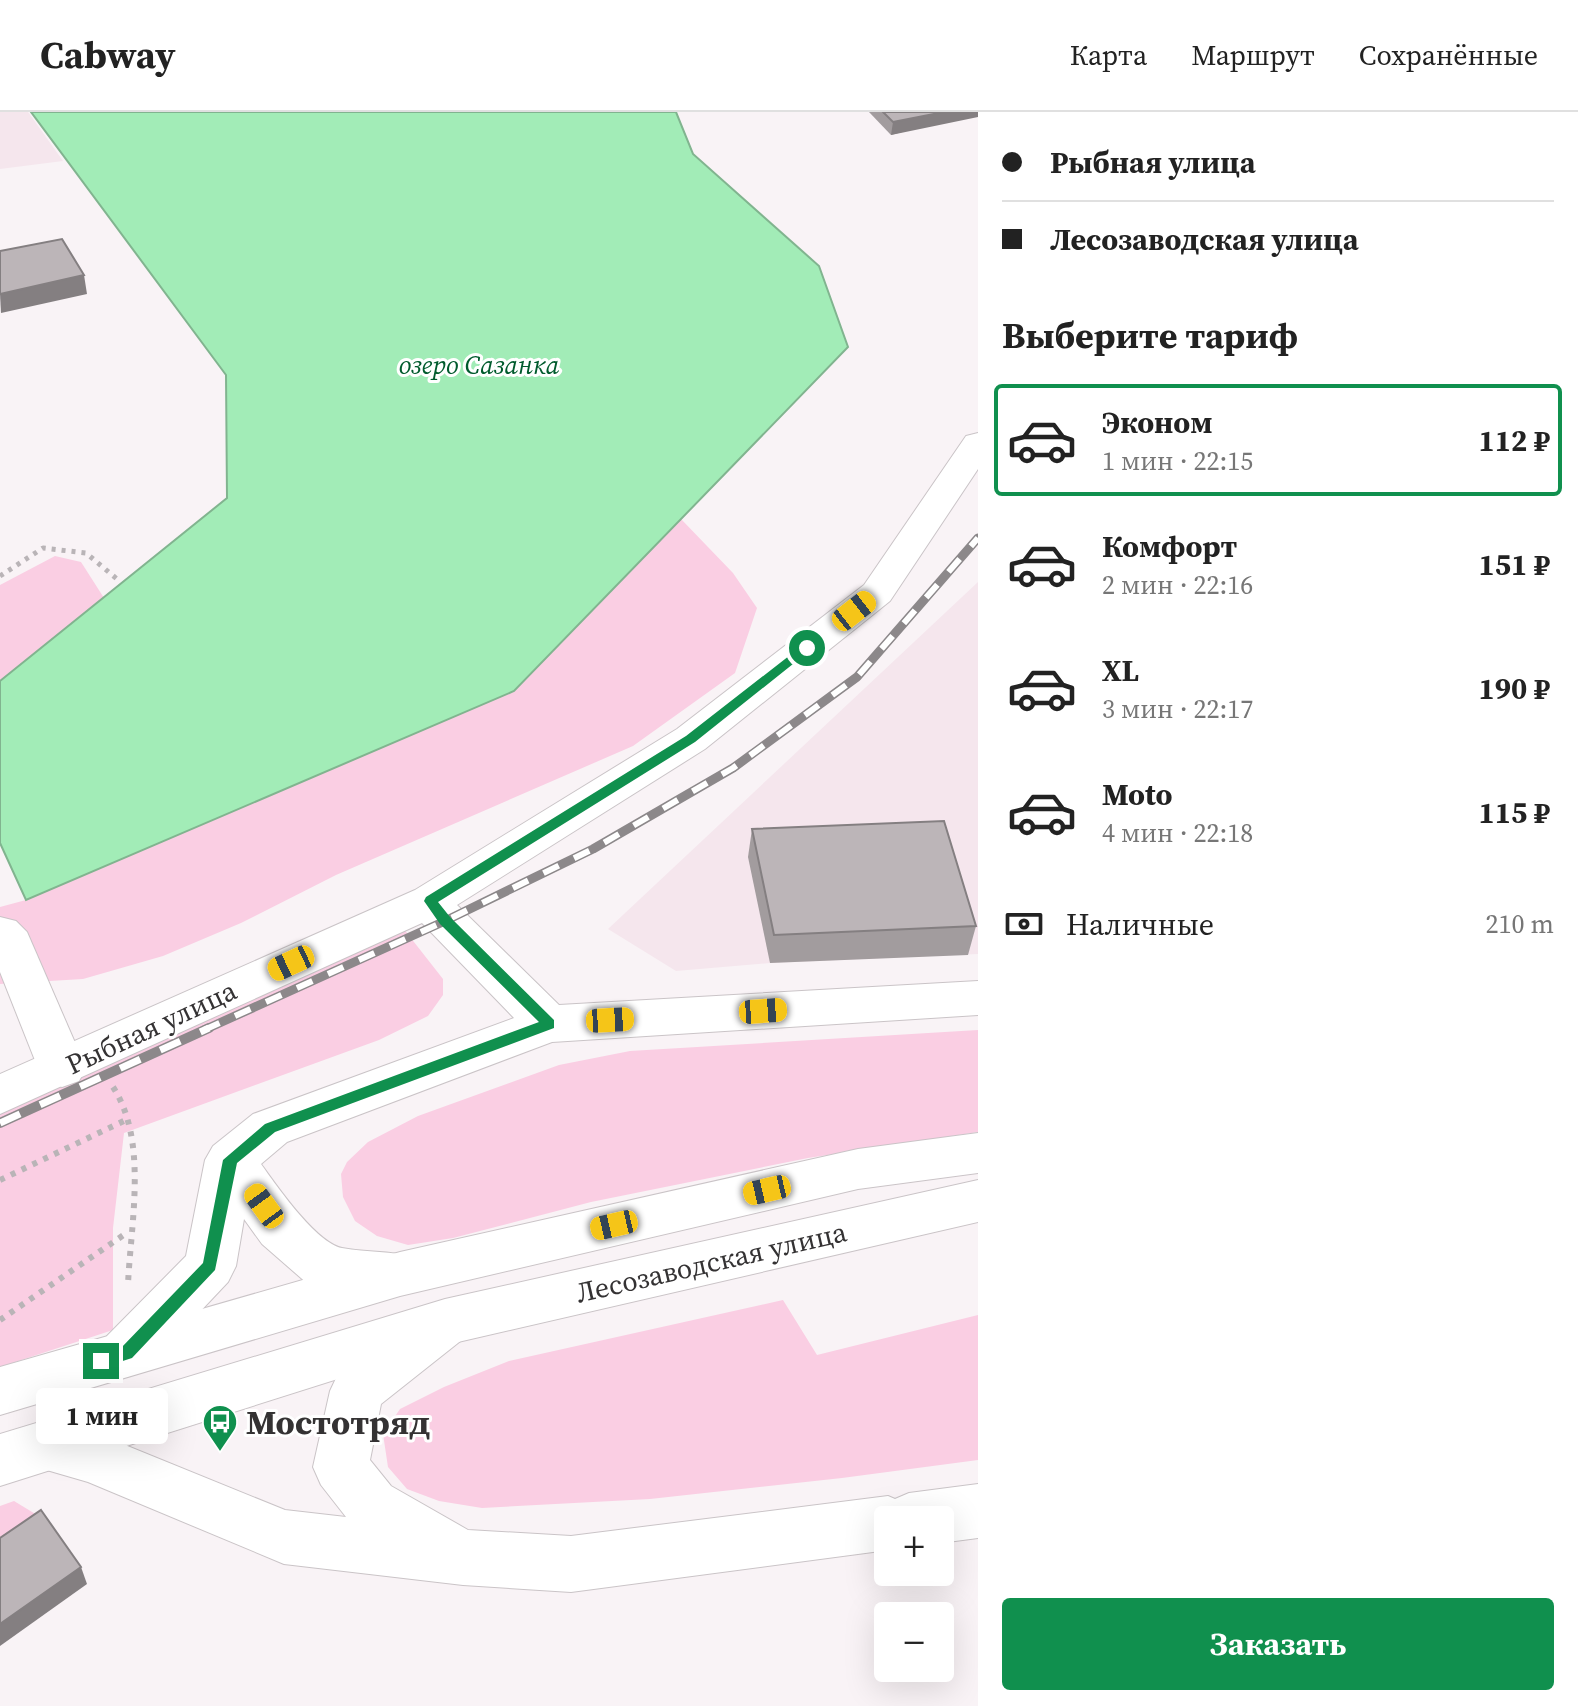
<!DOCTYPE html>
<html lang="ru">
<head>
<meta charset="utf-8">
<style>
  :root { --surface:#fff; --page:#f2f2f2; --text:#222; --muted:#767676; --line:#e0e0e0; --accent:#10904e }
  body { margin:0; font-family:"Source Serif 4",serif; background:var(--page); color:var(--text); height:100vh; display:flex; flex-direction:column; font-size:30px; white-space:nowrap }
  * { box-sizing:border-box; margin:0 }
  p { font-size:26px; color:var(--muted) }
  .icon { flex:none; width:44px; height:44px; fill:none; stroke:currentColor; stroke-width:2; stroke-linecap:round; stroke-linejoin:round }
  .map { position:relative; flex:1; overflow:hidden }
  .drawer { display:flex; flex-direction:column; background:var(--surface); width:600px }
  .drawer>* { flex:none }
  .banner { display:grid; align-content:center; height:176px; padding:0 24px; background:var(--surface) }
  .controls { position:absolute; left:874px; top:1394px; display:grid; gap:16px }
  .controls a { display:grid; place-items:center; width:80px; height:80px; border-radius:8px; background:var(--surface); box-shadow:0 8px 32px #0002; font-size:40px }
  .end { position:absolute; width:36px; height:36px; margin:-18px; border:10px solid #10904e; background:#fff; box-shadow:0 0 0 4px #fff }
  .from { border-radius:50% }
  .bubble { position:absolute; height:56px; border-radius:8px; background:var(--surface); box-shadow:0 8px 32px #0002; font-size:26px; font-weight:700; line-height:56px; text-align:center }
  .car { position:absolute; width:24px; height:48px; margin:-24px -12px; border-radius:10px; box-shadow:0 0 6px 2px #0007; background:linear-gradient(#f5c518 24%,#345 0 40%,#f5c518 0 76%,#345 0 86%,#f5c518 0) }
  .banner b { display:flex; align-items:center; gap:28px; height:76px; font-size:30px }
  .banner b+b { border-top:2px solid var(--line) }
  .banner i { width:20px; height:20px; background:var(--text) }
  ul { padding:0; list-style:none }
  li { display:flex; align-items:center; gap:24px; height:112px; margin:0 16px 12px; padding:0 8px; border:4px solid transparent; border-radius:8px }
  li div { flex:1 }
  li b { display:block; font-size:30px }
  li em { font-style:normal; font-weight:700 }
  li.selected { border-color:var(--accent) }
  li>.icon { width:72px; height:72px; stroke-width:1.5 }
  h2 { padding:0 24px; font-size:36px; line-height:96px }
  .pay { display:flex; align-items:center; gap:20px; height:88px; padding:0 24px; font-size:30px }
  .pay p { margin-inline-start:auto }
  .cta { display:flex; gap:16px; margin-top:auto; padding:16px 24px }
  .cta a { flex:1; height:92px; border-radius:8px; background:var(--accent); color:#fff; font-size:32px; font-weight:700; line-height:92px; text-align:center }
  header { display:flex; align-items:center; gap:48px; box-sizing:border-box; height:112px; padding:0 40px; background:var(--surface); border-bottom:2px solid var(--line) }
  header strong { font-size:38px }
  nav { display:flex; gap:44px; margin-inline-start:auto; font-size:28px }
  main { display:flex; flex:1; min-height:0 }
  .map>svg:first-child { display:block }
</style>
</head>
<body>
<header>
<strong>Cabway</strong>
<nav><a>Карта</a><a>Маршрут</a><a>Сохранённые</a></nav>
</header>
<main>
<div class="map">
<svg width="978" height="1594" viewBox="0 0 978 1594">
  <rect width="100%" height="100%" fill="#f9f3f6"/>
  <g fill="#f5e6ed">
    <path d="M0,0H28L63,49L0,57Z"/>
    <path d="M978,470V842L770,851L676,859L608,817Z"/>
  </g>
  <g fill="#facee3">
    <path d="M681,407L733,461L757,496L735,561L633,634L336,763L241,811L163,844L83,867L0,872V795L26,788L514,579Z"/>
    <path d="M55,444L81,450L104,486L0,569V473Z"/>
    <path d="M403,816L443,867V883L428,904L379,928L124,1021L113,1116V1218L0,1255V1001Z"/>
    <path d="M978,918V1020L808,1046L591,1090L453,1126L408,1133L377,1124L355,1109L343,1085L341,1062L347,1050L368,1030L418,1004L559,953L630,939Z"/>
    <path d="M783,1188L817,1243L978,1203V1348L842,1366L650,1387L482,1396L439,1389L407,1377L388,1355L383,1322L400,1297L444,1275L509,1249Z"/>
    <path d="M14,1389L42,1406L0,1425V1394Z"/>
  </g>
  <path fill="#a2ecb7" stroke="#81b48f" stroke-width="2" d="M31,0H676L693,42L819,154L848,235L514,579L26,788L0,731V569L227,386L226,263Z"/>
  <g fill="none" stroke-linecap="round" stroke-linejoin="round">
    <defs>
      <path id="street" d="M0,805L16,809L27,820L86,956L79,969L62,975L45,969L38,956L0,860Z"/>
      <g id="secondary">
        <path d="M978,321V357L890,489L705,637L457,793L559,893L978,869V903L552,930L287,1030L261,1052C276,1073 316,1131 342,1136C368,1141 391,1138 416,1146L424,1162L416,1178L398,1184L327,1179L309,1173L262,1132L244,1107L236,1154L228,1170L145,1258L126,1265L107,1258L99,1241L107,1224L186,1144L205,1048L213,1034L253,1002L514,906L422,811L0,1002V962L415,778L677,617L864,473L966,324Z"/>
        <path d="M444,1188L463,1195L470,1211L463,1227L381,1292L370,1348L391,1374L468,1418L571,1424L888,1384L895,1387L909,1381L978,1372V1426L940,1431V1408H888V1438L571,1480L463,1473L284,1452L88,1370L26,1352L18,1334L26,1316L46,1309L93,1320L285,1398L346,1405L321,1373L313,1355L330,1279L338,1262L425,1195Z"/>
      </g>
      <g id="primary">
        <path d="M978,1021V1061L858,1077L400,1184L0,1303V1255L400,1140L858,1037Z"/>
        <path d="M978,1068V1110L445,1233L0,1374V1322L445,1187Z"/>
      </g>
    </defs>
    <use href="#street" stroke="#cac4c7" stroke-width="2"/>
    <use href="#secondary" stroke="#cac4c7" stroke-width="2"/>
    <use href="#primary" stroke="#cac4c7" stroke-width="2"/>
    <path stroke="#b9b4b7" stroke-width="5" stroke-dasharray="4 6" stroke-linecap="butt" d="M0,464L43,436L86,441L117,467"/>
    <g stroke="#b9b4b7" stroke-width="6" stroke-dasharray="5 7" stroke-linecap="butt">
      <path d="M113,975C148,1029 131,1109 128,1172"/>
      <path d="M0,1068L128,1007"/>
      <path d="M0,1208L128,1120"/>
    </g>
    <use href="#street" fill="#fff" fill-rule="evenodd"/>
    <use href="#secondary" fill="#fff" fill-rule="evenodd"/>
    <use href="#primary" fill="#fff" fill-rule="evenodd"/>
    <defs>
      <path id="rail-far1" d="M204,918L445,809L593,737L733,656L857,565L978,426"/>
      <path id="rail" d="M0,1011L209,916"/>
    </defs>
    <use href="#rail-far1" stroke="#8c888a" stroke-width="9"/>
    <use href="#rail" stroke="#8c888a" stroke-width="10"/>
    <use href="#rail-far1" stroke="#fff" stroke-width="6" stroke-dasharray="17" stroke-linecap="butt"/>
    <use href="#rail" stroke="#fff" stroke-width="7" stroke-dasharray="22" stroke-linecap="butt"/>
  </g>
  <g fill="#a29c9e">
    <path d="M869,0H978L891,23Z"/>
    <path d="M752,717L976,814L968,843L770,851L748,745Z"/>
  </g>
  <g fill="#847f81">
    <path d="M944,0H978V5L891,23L893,10Z"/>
    <path d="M84,163L87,182L1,201L0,182Z"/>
    <path d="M81,1455L87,1472L0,1534V1512Z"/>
  </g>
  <g fill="#bcb5b8" stroke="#847f81" stroke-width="2">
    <path d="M883,0H944L893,10Z"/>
    <path d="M62,127L84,163L0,182V139Z"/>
    <path d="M944,709L976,814L774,823L752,717Z"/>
    <path d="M41,1398L81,1455L0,1512V1426Z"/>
  </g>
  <path fill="#10904e" d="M803,533L813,536L695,630L438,790L450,805L554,908V916L275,1020L237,1051L215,1158L132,1246L101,1256L95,1254V1244L121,1236L203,1151L223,1048L265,1012L539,910L440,812L424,789L426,785L686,624Z"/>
  <defs>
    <symbol id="bus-pin" viewBox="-11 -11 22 30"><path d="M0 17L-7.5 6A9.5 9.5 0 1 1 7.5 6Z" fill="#10904e" stroke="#fff"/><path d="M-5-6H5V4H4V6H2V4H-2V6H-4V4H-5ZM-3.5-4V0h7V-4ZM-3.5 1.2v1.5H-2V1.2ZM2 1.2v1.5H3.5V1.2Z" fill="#fff"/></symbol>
  </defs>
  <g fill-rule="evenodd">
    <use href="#bus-pin" x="200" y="1290" width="40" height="54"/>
  </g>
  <g text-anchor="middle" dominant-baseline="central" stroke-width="6" stroke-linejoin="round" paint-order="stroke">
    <g font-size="26" font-style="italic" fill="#005b2d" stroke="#fff">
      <text x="479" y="253">озеро Сазанка</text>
    </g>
    <g font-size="28" fill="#343233" stroke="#fff">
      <text transform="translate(151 915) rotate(-25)">Рыбная улица</text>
      <text transform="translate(711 1150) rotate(-13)">Лесозаводская улица</text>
    </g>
    <g font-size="34" font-weight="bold" fill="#343233" stroke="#fff" text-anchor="start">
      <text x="246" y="1310">Мостотряд</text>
    </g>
  </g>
</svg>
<div class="controls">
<a>+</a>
<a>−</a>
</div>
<i class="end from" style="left:807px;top:536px"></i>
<i class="end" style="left:101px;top:1249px"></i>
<div class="bubble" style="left:36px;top:1276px;width:132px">1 мин</div>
<i class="car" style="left:854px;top:499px;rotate:52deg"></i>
<i class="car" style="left:291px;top:851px;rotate:245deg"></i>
<i class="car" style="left:763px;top:899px;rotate:86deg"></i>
<i class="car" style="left:610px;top:908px;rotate:87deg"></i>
<i class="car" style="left:767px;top:1078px;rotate:257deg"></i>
<i class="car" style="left:264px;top:1094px;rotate:324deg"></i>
<i class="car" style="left:614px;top:1113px;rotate:257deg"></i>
</div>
<section class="drawer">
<div class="banner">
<b><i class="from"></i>Рыбная улица</b>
<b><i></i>Лесозаводская улица</b>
</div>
<h2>Выберите тариф</h2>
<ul>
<li class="selected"><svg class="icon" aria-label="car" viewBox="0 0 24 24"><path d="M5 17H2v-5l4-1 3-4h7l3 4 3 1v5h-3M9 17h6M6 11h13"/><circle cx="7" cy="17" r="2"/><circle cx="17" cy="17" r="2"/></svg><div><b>Эконом</b><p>1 мин · 22:15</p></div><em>112 ₽</em></li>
<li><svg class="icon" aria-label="car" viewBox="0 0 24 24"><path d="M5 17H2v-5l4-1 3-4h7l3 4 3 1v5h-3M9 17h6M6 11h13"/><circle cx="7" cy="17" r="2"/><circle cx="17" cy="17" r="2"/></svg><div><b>Комфорт</b><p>2 мин · 22:16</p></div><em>151 ₽</em></li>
<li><svg class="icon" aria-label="car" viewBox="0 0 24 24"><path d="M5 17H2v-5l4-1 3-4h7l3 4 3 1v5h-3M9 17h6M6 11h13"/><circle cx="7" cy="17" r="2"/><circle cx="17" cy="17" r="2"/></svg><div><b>XL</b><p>3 мин · 22:17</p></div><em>190 ₽</em></li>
<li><svg class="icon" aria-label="car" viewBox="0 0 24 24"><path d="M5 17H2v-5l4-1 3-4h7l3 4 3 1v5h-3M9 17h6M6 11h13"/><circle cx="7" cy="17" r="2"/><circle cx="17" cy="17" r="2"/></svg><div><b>Moto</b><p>4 мин · 22:18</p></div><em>115 ₽</em></li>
</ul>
<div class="pay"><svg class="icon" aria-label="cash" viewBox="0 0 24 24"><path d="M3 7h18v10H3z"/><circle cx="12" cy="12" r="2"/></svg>Наличные<p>210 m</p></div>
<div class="cta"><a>Заказать</a></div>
</section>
</main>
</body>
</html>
